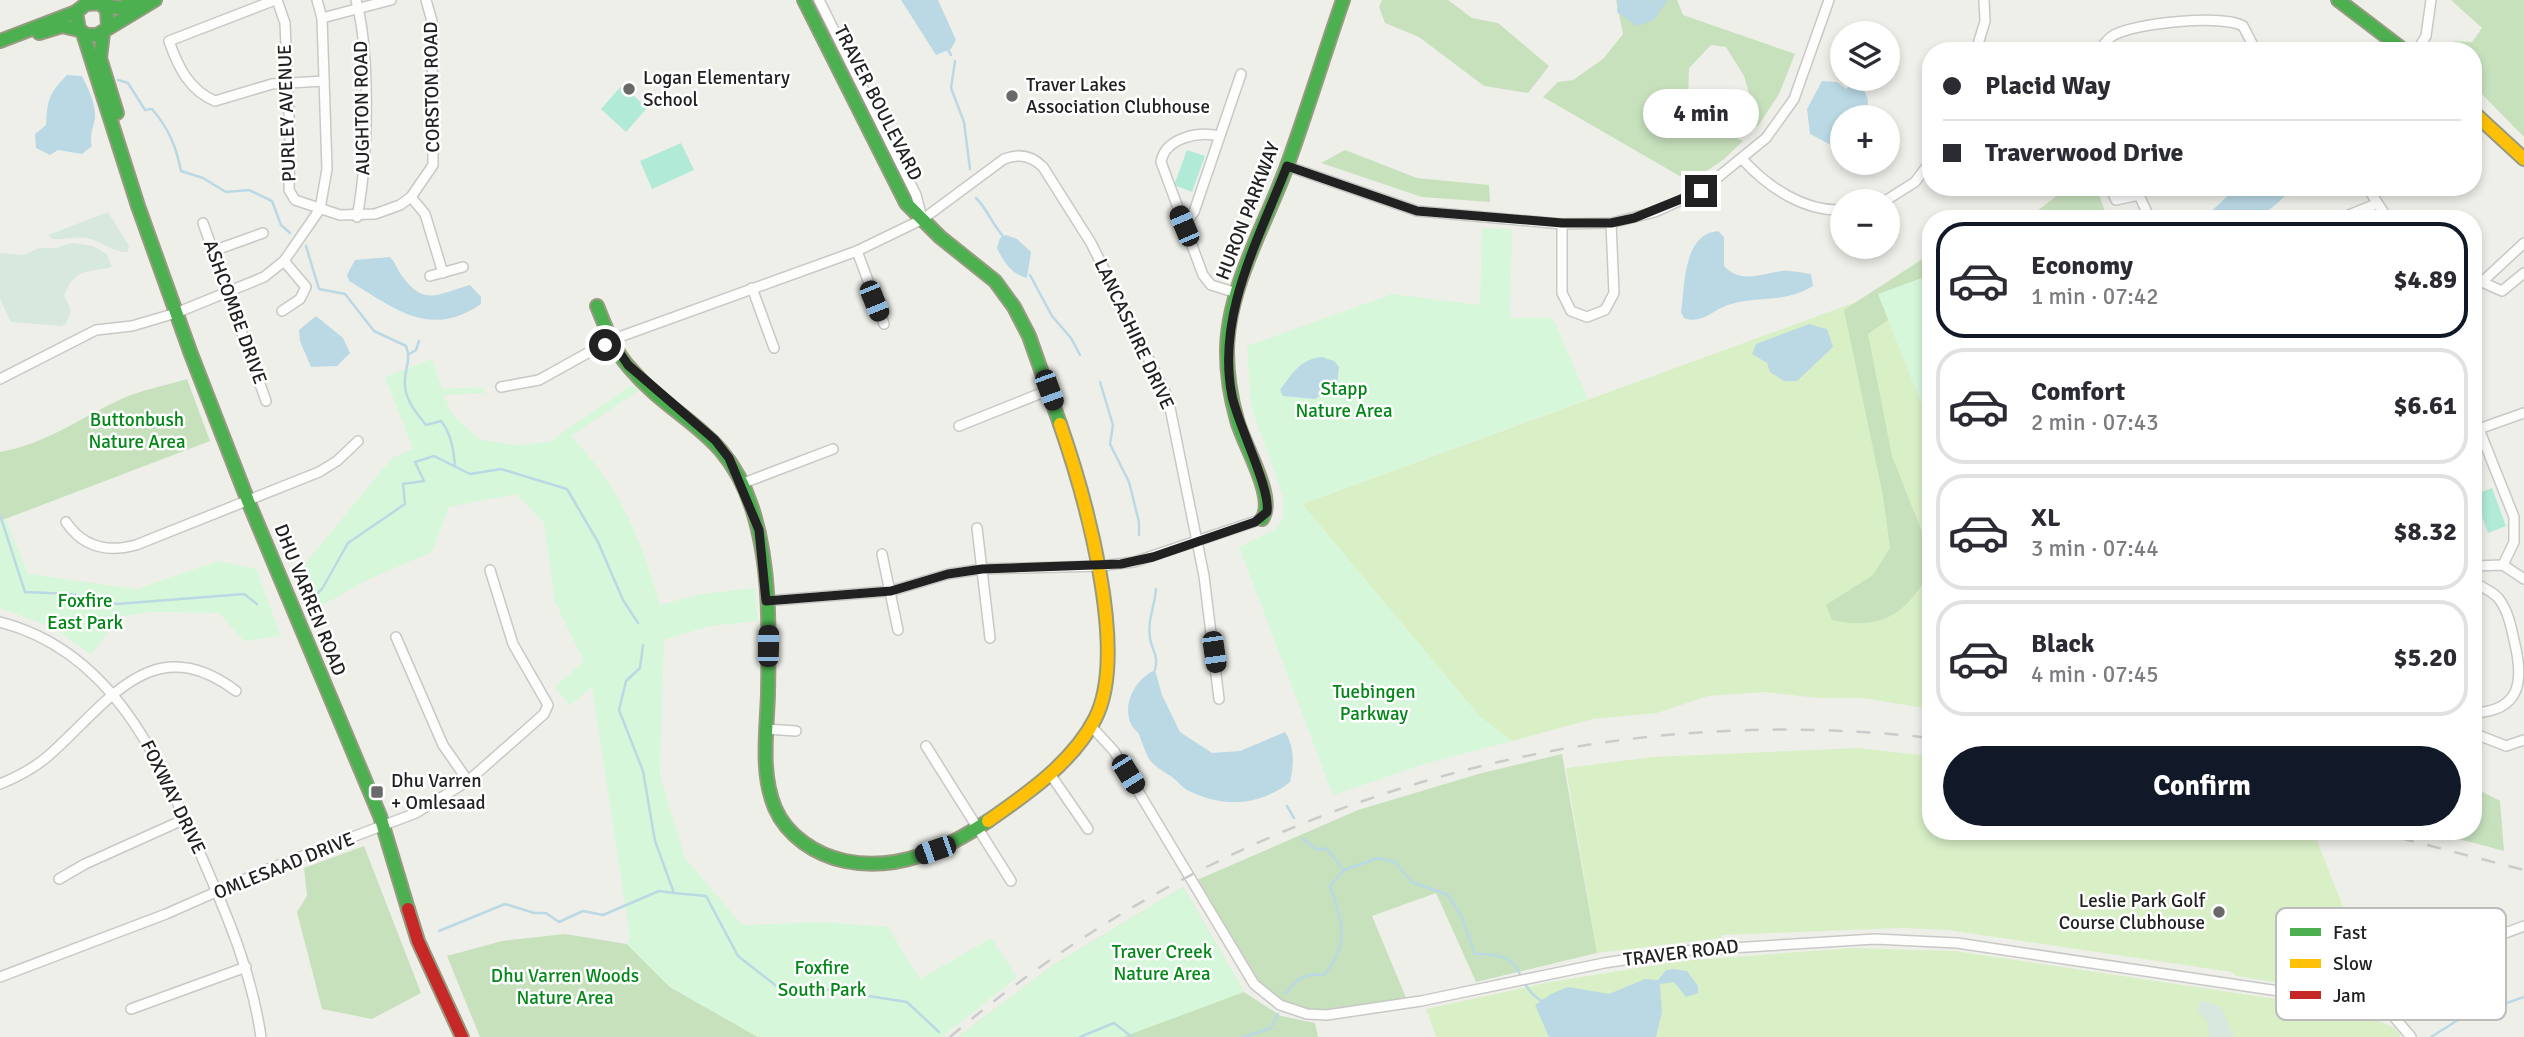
<!DOCTYPE html>
<html lang="en">
<head>
<meta charset="utf-8">
<style>
  :root { --surface:#fff; --page:#f7f7f7; --text:#2b2b33; --muted:#7c7c81; --line:#e1e1e2; --accent:#111827 }
  body { margin:0; font-family:Signika,sans-serif; background:var(--page); color:var(--text); height:100vh; display:flex; flex-direction:column; font-size:26px; white-space:nowrap }
  * { box-sizing:border-box; margin:0 }
  p { font-size:23px; color:var(--muted) }
  .icon { flex:none; width:38px; height:38px; fill:none; stroke:currentColor; stroke-width:2; stroke-linecap:round; stroke-linejoin:round }
  .map { position:relative; flex:1; overflow:hidden }
  .details { position:absolute; left:1922px; top:210px; width:560px; height:630px; display:flex; flex-direction:column; background:var(--surface); border-radius:28px; box-shadow:0 4px 10px #0003 }
  .details>* { flex:none }
  .top-card { position:absolute; left:1922px; top:42px; width:560px; height:154px; border-radius:28px; box-shadow:0 4px 10px #0003; display:grid; align-content:center; height:154px; padding:0 21px; background:var(--surface) }
  .tools { position:absolute; left:1830px; top:21px; display:grid; gap:14px }
  .tools a { display:grid; place-items:center; width:70px; height:70px; border-radius:50%; background:var(--surface); box-shadow:0 4px 10px #0003; font-size:35px }
  .end { position:absolute; width:32px; height:32px; margin:-16px; border:9px solid #212121; background:#fff; box-shadow:0 0 0 4px #fff }
  .from { border-radius:50% }
  .bubble { position:absolute; height:49px; border-radius:24px; background:var(--surface); box-shadow:0 4px 10px #0003; font-size:23px; font-weight:700; line-height:49px; text-align:center }
  .car { position:absolute; width:21px; height:42px; margin:-21px -10px; border-radius:9px; box-shadow:0 0 5px 2px #0007; background:linear-gradient(#222 24%,#8ab4d8 0 40%,#222 0 76%,#8ab4d8 0 86%,#222 0) }
  .top-card b { display:flex; align-items:center; gap:24px; height:66px; font-size:26px }
  .top-card b+b { border-top:2px solid var(--line) }
  .top-card i { width:18px; height:18px; background:var(--text) }
  ul { padding:12px 0 0; list-style:none }
  li { display:flex; align-items:center; gap:21px; height:116px; margin:0 14px 10px; padding:0 7px; border:4px solid var(--line); border-radius:28px }
  li div { flex:1 }
  li b { display:block; font-size:26px }
  li em { font-style:normal; font-weight:700 }
  li.on { border-color:var(--accent) }
  li>.icon { width:63px; height:63px; stroke-width:1.5 }
  .action { display:flex; gap:14px; margin-top:auto; padding:14px 21px }
  .action a { flex:1; height:80px; border-radius:42px; background:var(--accent); color:#fff; font-size:28px; font-weight:700; line-height:80px; text-align:center }
  .map>svg:first-child { display:block }
</style>
</head>
<body>
<div class="map">
<svg width="2524" height="1037" viewBox="0 0 2524 1037">
  <rect width="100%" height="100%" fill="#efefea"/>
  <g fill="#d9f0c7">
    <path d="M1878,294L1930,425V709L1862,698H1818L1764,692L1708,696L1657,713L1593,719L1512,741L1480,717L1302,504Z"/>
    <path d="M1858,748L1930,756V831H2287L2316,838L2370,975L2363,996L2236,976L2232,972L1947,930L1902,928L1723,935L1721,938L1597,953L1566,768L1653,757Z"/>
    <path d="M1852,948L1955,951L2277,999L2367,1016L2395,1028L2401,1037H1436L1426,1009L1545,983L1680,961Z"/>
  </g>
  <g fill="#c7e1bd">
    <path d="M1382,0H1448L1472,18L1498,23L1549,66L1528,93L1484,86L1419,37L1385,23L1379,7Z"/>
    <path d="M1616,0H1677L1683,15L1795,54L1779,94L1758,126L1740,121L1737,111L1751,100L1744,76L1726,47L1711,45L1689,68L1688,102L1709,125L1743,141L1723,160L1690,182L1543,97L1558,82L1573,80L1603,59L1623,34Z"/>
    <path d="M2451,0H2524V137L2473,85V51H2454V41L2472,42L2482,28Z"/>
    <path d="M1345,150L1417,178L1489,185L1490,202L1422,197L1321,163Z"/>
    <path d="M2068,187H2096L2108,219H2027Z"/>
    <path d="M1930,254V380L1910,342L1888,320L1868,334L1892,456L1922,532L1929,573C1906,614 1881,631 1832,620L1826,605L1873,575L1890,548L1883,496L1844,310Z"/>
    <path d="M187,379L210,441L0,521V452C45,444 79,419 119,400C140,390 165,386 187,379Z"/>
    <path d="M1562,754L1597,953L1476,982L1436,893L1372,916L1407,1000C1374,1005 1332,1018 1299,1009C1256,999 1217,916 1197,880L1358,810L1482,773Z"/>
    <path d="M2473,787L2500,801L2504,851L2428,831H2473Z"/>
    <path d="M364,846L421,993L372,1019L322,1009L297,912L307,896L304,868Z"/>
    <path d="M1183,887L1244,992L1281,1016L1315,1023L1318,1037H958L1052,966Z"/>
    <path d="M565,934L627,944L670,987L758,1037H480L447,956L502,941Z"/>
  </g>
  <g fill="#d7e8df">
    <path d="M108,212L129,246L128,252C112,253 101,240 86,238C75,236 63,240 52,239L48,235Z"/>
    <path d="M72,243L93,246L107,254L112,267C88,273 75,267 64,296L71,310L66,324L60,326L11,322L0,299V253L23,255L40,248H56Z"/>
    <path d="M2201,1000L2221,1007L2234,1037H2209L2208,1021L2197,1011Z"/>
  </g>
  <g fill="#d7f7da">
    <path d="M1482,228L1512,229L1510,318H1553L1588,399L1302,504L1480,717L1512,741L1428,763L1333,795L1239,547L1276,529L1283,519V496L1251,406L1247,346L1392,294L1480,305Z"/>
    <path d="M1930,275V425L1878,294Z"/>
    <path d="M432,359L442,389L483,387L485,393L444,395L452,414L480,440L517,445L549,442L631,385L639,390L571,436C621,489 640,536 660,605L701,594L755,588L758,621L710,626L664,640L660,776L685,858L742,925L824,922L888,927L920,979L991,938L1017,977L942,1037H758L670,987L627,944L630,937L592,687L570,706L555,687L584,661L555,602L544,523L516,494L449,507L432,552L365,581L313,611L298,572L392,458L413,449L385,377Z"/>
    <path d="M6,519L28,574L137,589L218,561L256,569L281,636L244,641L219,613L151,612L119,617L91,655L56,629L0,608V521Z"/>
    <path d="M1183,887L1244,992L1123,1037H958L1052,966Z"/>
  </g>
  <g fill="#b1ebd7">
    <path d="M622,85L647,108L626,132L601,109Z"/>
    <path d="M681,143L694,170L652,189L640,161Z"/>
    <path d="M1187,150L1205,156L1192,192L1174,185Z"/>
    <path d="M2492,488L2506,526L2488,533L2474,495Z"/>
  </g>
  <g fill="#bad9e5">
    <path d="M901,0H938L956,40L951,49L936,55Z"/>
    <path d="M1618,0H1666L1667,1L1654,20L1637,26L1617,12Z"/>
    <path d="M67,75L82,76C87,87 94,99 95,113C96,125 88,134 92,146L82,154L58,150L50,155L36,148L35,134L46,125C48,98 48,95 67,75Z"/>
    <path d="M1860,79L1868,100L1867,117H1843V143L1833,146L1810,134L1807,109L1822,81L1837,82L1846,89Z"/>
    <path d="M2237,187H2292C2263,224 2245,219 2203,219Z"/>
    <path d="M1718,231L1724,237V266C1741,284 1760,274 1782,271C1791,270 1802,273 1811,274L1813,286C1784,304 1758,295 1728,305C1712,310 1702,325 1684,318L1681,312C1685,285 1683,234 1718,231Z"/>
    <path d="M1006,235L1017,239L1031,252L1027,278C1012,275 1003,261 997,248L1000,238Z"/>
    <path d="M390,257C395,262 397,269 402,276C425,308 439,293 470,285L481,297V304C429,340 393,307 349,281L347,275L355,260Z"/>
    <path d="M316,316L343,338L350,353L337,366L311,367L300,341L299,330Z"/>
    <path d="M1809,324L1827,329L1833,347L1797,381H1784L1770,372L1767,363L1752,354L1756,344Z"/>
    <path d="M1322,357L1334,361L1339,367L1337,386L1315,399L1283,396L1280,390C1292,374 1300,359 1322,357Z"/>
    <path d="M1155,670L1162,695L1180,732L1212,753L1240,751L1285,732C1295,747 1294,766 1290,782C1260,806 1223,808 1189,791C1182,788 1178,781 1172,777C1149,762 1150,764 1140,737C1139,732 1133,729 1131,724C1122,704 1135,679 1155,670Z"/>
    <path d="M1674,969L1687,971L1698,986V993L1686,997L1674,982L1660,984L1662,1012L1656,1037H1549L1535,1005L1551,994L1568,987L1609,994L1645,979L1658,980L1666,970Z"/>
  </g>
  <g fill="none" stroke-linecap="round" stroke-linejoin="round">
    <g stroke="#bad9e5" stroke-width="2.5">
      <path d="M948,50L951,55"/>
      <path d="M955,61L951,88L964,122L970,169"/>
      <path d="M118,80L128,83L145,110L152,109C169,129 176,146 181,171L203,178L226,192L249,190L272,201L281,225L290,233"/>
      <path d="M976,198C988,210 992,224 1003,236"/>
      <path d="M306,246L319,289L345,294L374,331L406,346C412,361 403,372 405,386C406,401 417,414 426,425L441,421C451,433 454,451 455,467"/>
      <path d="M1030,275L1052,316L1071,338L1080,355"/>
      <path d="M409,354L416,350L419,341"/>
      <path d="M1100,382L1113,425L1110,444L1129,482L1139,522V535"/>
      <path d="M0,515L25,592L70,594L117,604L244,594L257,604"/>
      <path d="M308,603L322,589L348,543L405,504L403,484L424,481L415,462L434,456L470,474L501,469L567,489L598,542L623,600L638,623"/>
      <path d="M643,645L640,668L626,681L619,710L643,771L655,841L674,893L706,896L738,956L784,992L805,986L907,1002L939,1032"/>
      <path d="M1155,670C1159,656 1152,651 1150,638C1147,620 1155,606 1156,589"/>
      <path d="M1287,806L1294,818"/>
      <path d="M1302,838L1317,850L1326,848L1344,870"/>
      <path d="M439,931L505,904L534,913H546L559,922L583,911L603,915L659,891L674,893"/>
      <path d="M1285,994C1296,980 1305,972 1324,975C1351,944 1342,922 1330,886L1344,870L1378,858L1395,862L1412,882L1448,895L1461,915L1475,954C1532,953 1509,981 1543,1002"/>
      <path d="M1080,1037L1114,1023L1132,1037"/>
      <path d="M1244,1037L1271,1028L1278,1014"/>
      <path d="M2431,1037L2458,1020L2524,997"/>
    </g>
    <defs>
      <g id="street">
        <path d="M275,0L169,41C178,67 189,90 215,101L272,84L324,81"/>
        <path d="M277,0L285,23L290,138L289,190L295,200L340,215L375,214L400,205L411,197L433,165L432,21L426,0"/>
        <path d="M356,0C371,55 368,161 357,217"/>
        <path d="M819,0L916,195L922,218"/>
        <path d="M322,18L391,0"/>
        <path d="M1976,51L1985,21L1984,0"/>
        <path d="M2099,51C2103,45 2108,38 2114,35C2135,23 2223,14 2243,26L2256,51"/>
        <path d="M2417,51L2426,36L2431,0"/>
        <path d="M1219,136C1198,131 1165,138 1161,162L1203,275L1211,285L1237,293"/>
        <path d="M1743,160C1768,187 1804,212 1843,210"/>
        <path d="M1287,166L1417,211L1562,224L1611,223L1655,212L1701,191L1766,138L1794,99L1829,0"/>
        <path d="M2110,187L2116,200L2139,195L2150,219"/>
        <path d="M2367,187L2388,219"/>
        <path d="M411,197L425,214L443,273"/>
        <path d="M1885,201L1915,182L1930,162"/>
        <path d="M2339,219L2376,204"/>
        <path d="M203,223L266,401"/>
        <path d="M1562,224V293L1571,311L1587,317L1605,310L1614,293L1611,223"/>
        <path d="M1184,226L1194,212L1241,74"/>
        <path d="M213,251L263,233"/>
        <path d="M857,251L884,324"/>
        <path d="M430,276L463,267"/>
        <path d="M2482,282L2502,291L2524,273"/>
        <path d="M2473,286L2482,282L2524,243"/>
        <path d="M752,288L774,348"/>
        <path d="M282,311L300,299L306,287L284,261"/>
        <path d="M0,379L96,330L132,326L176,313L264,277L284,261L320,209L327,169L322,18L317,0"/>
        <path d="M501,387L539,380L611,340L857,251L923,219L1004,159C1019,153 1032,156 1043,167L1091,243L1168,398L1204,576L1219,699"/>
        <path d="M959,426L1049,390"/>
        <path d="M2479,429L2514,517V542L2503,565"/>
        <path d="M2473,431L2524,413"/>
        <path d="M741,484L833,449"/>
        <path d="M66,522C83,547 107,553 136,545L319,472L337,461L358,441"/>
        <path d="M977,528L990,638"/>
        <path d="M882,554L898,630"/>
        <path d="M2473,566L2503,565L2524,579"/>
        <path d="M2473,581C2481,588 2492,590 2499,599C2508,611 2511,626 2514,640C2524,680 2522,711 2473,713"/>
        <path d="M766,601L891,591L948,574L982,569L1099,566L1134,562L1262,519"/>
        <path d="M0,622C114,651 160,761 203,860C228,917 252,974 261,1037"/>
        <path d="M396,637L443,745L468,781"/>
        <path d="M1091,726L1114,751L1254,984L1280,1005L1307,1014L1327,1015L1421,1001L1604,963L1682,951L1875,939L1957,943L2373,1005L2389,1011L2411,1037"/>
        <path d="M766,729L796,731"/>
        <path d="M2473,733L2506,746L2524,740"/>
        <path d="M926,746L1011,881"/>
        <path d="M1050,774L1088,829"/>
        <path d="M0,784C17,777 33,769 47,757C107,705 151,627 236,691"/>
        <path d="M59,879L85,864L185,819"/>
        <path d="M0,977L166,914L268,869L416,813L468,781L544,714L548,705L513,644L490,570"/>
        <path d="M2373,1005L2380,988L2394,975L2524,926"/>
        <path d="M131,1009L246,967"/>
      </g>
      <g id="fast">
        <path d="M804,0L906,203L940,237L995,281L1014,307L1029,336L1060,424"/>
        <path d="M2338,0L2405,51"/>
        <path d="M104,5L120,8L137,0"/>
        <path d="M108,27L107,10L100,3L86,4L76,12L79,30L87,35H97L155,0"/>
        <path d="M39,33L62,26L79,30"/>
        <path d="M83,33L138,206L191,354L248,501L380,816L408,909"/>
        <path d="M103,33L100,58L117,113"/>
        <path d="M0,41L76,12"/>
        <path d="M597,306C606,328 613,349 629,367C676,423 726,428 752,508C771,566 769,632 768,693C767,731 760,772 775,808C787,836 816,855 845,861C897,872 946,849 988,821"/>
        <path d="M1262,519C1277,498 1243,444 1237,420C1231,399 1227,374 1227,352C1227,288 1266,224 1287,166C1307,111 1324,55 1343,0"/>
      </g>
      <g id="slow">
        <path d="M2473,112L2524,159"/>
        <path d="M988,821C1027,794 1073,762 1095,719C1130,652 1084,493 1060,424"/>
      </g>
      <path id="jam" d="M408,909L418,941L462,1037"/>
    </defs>
    <use href="#street" stroke="#c8c8c6" stroke-width="12"/>
    <use href="#fast" stroke="#979b80" stroke-width="16"/>
    <use href="#slow" stroke="#979b80" stroke-width="16"/>
    <use href="#jam" stroke="#979b80" stroke-width="16"/>
    <use href="#street" stroke="#fdfdfc" stroke-width="9"/>
    <use href="#fast" stroke="#4caf50" stroke-width="12"/>
    <use href="#slow" stroke="#ffc107" stroke-width="12"/>
    <use href="#jam" stroke="#c62828" stroke-width="12"/>
    <g stroke="#cbcbcb" stroke-width="2.5" stroke-dasharray="14 14" stroke-linecap="butt">
      <path d="M2373,831L2524,870"/>
      <path d="M950,1037C1220,807 1578,697 1930,738"/>
    </g>
  </g>
  <g fill="none" stroke-linecap="round" stroke-linejoin="round">
    <path stroke="#212121" stroke-width="9" d="M605,345L611,340L628,365L715,440L729,458L759,530L766,601L891,591L948,574L982,569L1121,564L1153,557L1255,522L1267,512C1271,489 1238,425 1232,396C1216,315 1259,239 1287,166L1417,211L1562,223H1611L1634,218L1701,191"/>
  </g>
  <g fill="#696967" stroke="#fff" stroke-width="2.5">
    <circle cx="629" cy="89" r="7"/>
    <circle cx="1012" cy="96" r="7"/>
    <rect x="370" y="785" width="14" height="14" rx="3.5"/>
    <circle cx="2219" cy="912" r="7"/>
  </g>
  <g text-anchor="middle" dominant-baseline="central" stroke-width="5" stroke-linejoin="round" paint-order="stroke">
    <g font-size="19" fill="#212121" stroke="#fff" text-anchor="start">
      <text x="643" y="78">Logan Elementary<tspan x="643" dy="22">School</tspan></text>
      <text x="1026" y="85">Traver Lakes<tspan x="1026" dy="22">Association Clubhouse</tspan></text>
      <text x="391" y="781">Dhu Varren<tspan x="391" dy="22">+ Omlesaad</tspan></text>
      <text x="2205" y="901" text-anchor="end">Leslie Park Golf<tspan x="2205" dy="22">Course Clubhouse</tspan></text>
    </g>
    <g font-size="19" fill="#212121" stroke="#fff">
      <text transform="translate(432 87) rotate(-91)">CORSTON ROAD</text>
      <text transform="translate(878 103) rotate(63)">TRAVER BOULEVARD</text>
      <text transform="translate(362 108) rotate(-91)">AUGHTON ROAD</text>
      <text transform="translate(287 113) rotate(-92)">PURLEY AVENUE</text>
      <text transform="translate(1248 211) rotate(-69)">HURON PARKWAY</text>
      <text transform="translate(235 312) rotate(70)">ASHCOMBE DRIVE</text>
      <text transform="translate(1134 334) rotate(65)">LANCASHIRE DRIVE</text>
      <text transform="translate(310 600) rotate(68)">DHU VARREN ROAD</text>
      <text transform="translate(173 797) rotate(64)">FOXWAY DRIVE</text>
      <text transform="translate(284 866) rotate(-22)">OMLESAAD DRIVE</text>
      <text transform="translate(1681 953) rotate(-7)">TRAVER ROAD</text>
    </g>
    <g font-size="19" fill="#028718" stroke="#fff">
      <text x="1344" y="389">Stapp<tspan x="1344" dy="22">Nature Area</tspan></text>
      <text x="137" y="420">Buttonbush<tspan x="137" dy="22">Nature Area</tspan></text>
      <text x="85" y="601">Foxfire<tspan x="85" dy="22">East Park</tspan></text>
      <text x="1374" y="692">Tuebingen<tspan x="1374" dy="22">Parkway</tspan></text>
      <text x="1162" y="952">Traver Creek<tspan x="1162" dy="22">Nature Area</tspan></text>
      <text x="822" y="968">Foxfire<tspan x="822" dy="22">South Park</tspan></text>
      <text x="565" y="976">Dhu Varren Woods<tspan x="565" dy="22">Nature Area</tspan></text>
    </g>
  </g>
  <rect x="2276" y="908" width="230" height="112" rx="10" fill="#fff" stroke="#bcbcbc" stroke-width="2"/>
  <rect x="2290" y="928" width="31" height="8" fill="#4caf50"/>
  <rect x="2290" y="959" width="31" height="9" fill="#ffc107"/>
  <rect x="2290" y="991" width="31" height="8" fill="#c62828"/>
  <g font-size="19" fill="#212121">
    <text x="2333" y="939">Fast</text>
    <text x="2333" y="970">Slow</text>
    <text x="2333" y="1002">Jam</text>
  </g>
</svg>
<div class="tools">
<a><svg class="icon" aria-label="layers" viewBox="0 0 24 24"><path d="M12 4l9 5-9 5-9-5zM3 14l9 5 9-5"/></svg></a>
<a>+</a>
<a>−</a>
</div>
<i class="end from" style="left:605px;top:345px"></i>
<i class="end" style="left:1701px;top:191px"></i>
<div class="bubble" style="left:1643px;top:89px;width:116px">4 min</div>
<i class="car" style="left:1184px;top:226px;rotate:337deg"></i>
<i class="car" style="left:874px;top:301px;rotate:158deg"></i>
<i class="car" style="left:1049px;top:390px;rotate:160deg"></i>
<i class="car" style="left:768px;top:646px;rotate:1deg"></i>
<i class="car" style="left:1214px;top:652px;rotate:172deg"></i>
<i class="car" style="left:1128px;top:774px;rotate:148deg"></i>
<i class="car" style="left:935px;top:850px;rotate:251deg"></i>
<div class="top-card">
<b><i class="from"></i>Placid Way</b>
<b><i></i>Traverwood Drive</b>
</div>
<section class="details">
<ul>
<li class="on"><svg class="icon" aria-label="car" viewBox="0 0 24 24"><path d="M5 17H2v-5l4-1 3-4h7l3 4 3 1v5h-3M9 17h6M6 11h13"/><circle cx="7" cy="17" r="2"/><circle cx="17" cy="17" r="2"/></svg><div><b>Economy</b><p>1 min · 07:42</p></div><em>$4.89</em></li>
<li><svg class="icon" aria-label="car" viewBox="0 0 24 24"><path d="M5 17H2v-5l4-1 3-4h7l3 4 3 1v5h-3M9 17h6M6 11h13"/><circle cx="7" cy="17" r="2"/><circle cx="17" cy="17" r="2"/></svg><div><b>Comfort</b><p>2 min · 07:43</p></div><em>$6.61</em></li>
<li><svg class="icon" aria-label="car" viewBox="0 0 24 24"><path d="M5 17H2v-5l4-1 3-4h7l3 4 3 1v5h-3M9 17h6M6 11h13"/><circle cx="7" cy="17" r="2"/><circle cx="17" cy="17" r="2"/></svg><div><b>XL</b><p>3 min · 07:44</p></div><em>$8.32</em></li>
<li><svg class="icon" aria-label="car" viewBox="0 0 24 24"><path d="M5 17H2v-5l4-1 3-4h7l3 4 3 1v5h-3M9 17h6M6 11h13"/><circle cx="7" cy="17" r="2"/><circle cx="17" cy="17" r="2"/></svg><div><b>Black</b><p>4 min · 07:45</p></div><em>$5.20</em></li>
</ul>
<div class="action"><a>Confirm</a></div>
</section>
</div>
</body>
</html>
